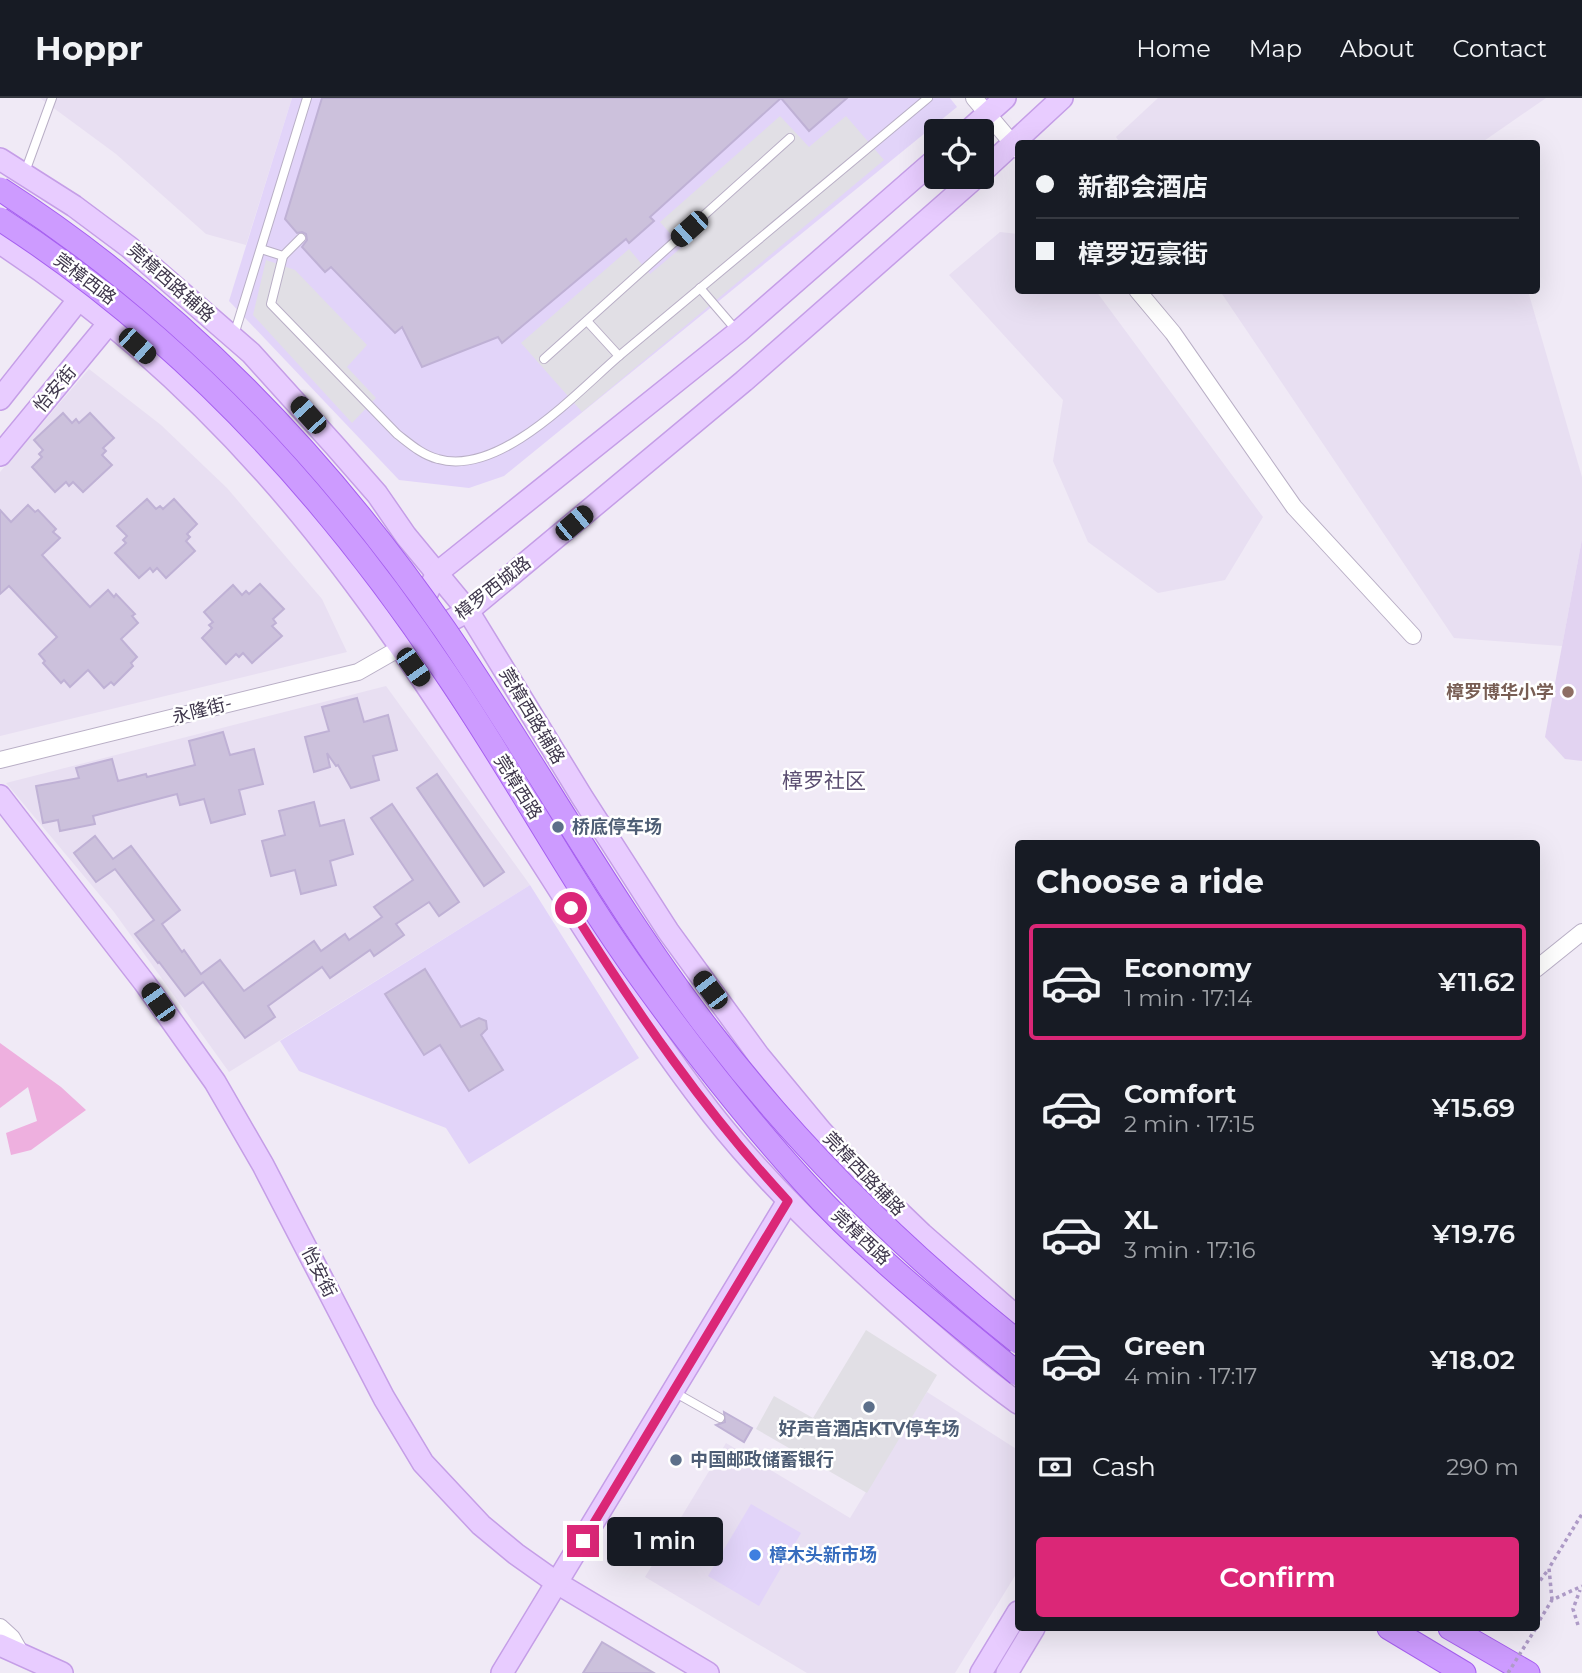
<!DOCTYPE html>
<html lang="en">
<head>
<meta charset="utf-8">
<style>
  :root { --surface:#171b24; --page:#242831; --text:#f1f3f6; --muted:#9ea1a6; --line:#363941; --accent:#db2777 }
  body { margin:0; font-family:Montserrat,"Noto Sans SC",sans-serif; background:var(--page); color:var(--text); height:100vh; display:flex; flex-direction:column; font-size:26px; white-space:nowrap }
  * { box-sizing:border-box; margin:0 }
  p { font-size:23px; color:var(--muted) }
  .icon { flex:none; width:38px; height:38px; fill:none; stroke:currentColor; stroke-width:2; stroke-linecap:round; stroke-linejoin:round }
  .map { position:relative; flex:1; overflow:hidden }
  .drawer { position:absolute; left:1015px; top:742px; width:525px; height:791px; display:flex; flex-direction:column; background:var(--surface); border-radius:7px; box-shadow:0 7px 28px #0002 }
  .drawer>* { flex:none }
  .guide { position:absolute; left:1015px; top:42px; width:525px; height:154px; border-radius:7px; box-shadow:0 7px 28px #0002; display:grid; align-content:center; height:154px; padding:0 21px; background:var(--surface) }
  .controls { position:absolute; left:924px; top:21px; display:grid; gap:14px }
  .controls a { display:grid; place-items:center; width:70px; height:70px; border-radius:7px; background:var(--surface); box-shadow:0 7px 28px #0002; font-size:35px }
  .end { position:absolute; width:32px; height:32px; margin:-16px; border:9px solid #db2777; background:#fff; box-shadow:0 0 0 4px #fff }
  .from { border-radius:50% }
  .bubble { position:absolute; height:49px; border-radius:7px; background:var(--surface); box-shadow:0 7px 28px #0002; font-size:23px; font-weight:600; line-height:49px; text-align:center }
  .car { position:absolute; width:21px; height:42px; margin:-21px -10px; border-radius:9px; box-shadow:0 0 5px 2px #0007; background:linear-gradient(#222 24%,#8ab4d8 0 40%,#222 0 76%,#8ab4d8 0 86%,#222 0) }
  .guide b { display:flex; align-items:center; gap:24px; height:66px; font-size:26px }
  .guide b+b { border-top:2px solid var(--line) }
  .guide i { width:18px; height:18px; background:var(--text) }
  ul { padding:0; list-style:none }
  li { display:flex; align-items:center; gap:21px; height:116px; margin:0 14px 10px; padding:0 7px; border:4px solid transparent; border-radius:7px }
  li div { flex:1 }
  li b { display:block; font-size:26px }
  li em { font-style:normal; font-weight:600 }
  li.current { border-color:var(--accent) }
  li>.icon { width:63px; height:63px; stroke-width:1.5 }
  h2 { padding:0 21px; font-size:32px; line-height:84px }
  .pay { display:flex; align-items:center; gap:18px; height:77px; padding:0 21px; font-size:26px }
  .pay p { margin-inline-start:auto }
  .action { display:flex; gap:14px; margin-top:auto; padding:14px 21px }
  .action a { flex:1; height:80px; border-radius:7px; background:var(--accent); color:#fff; font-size:28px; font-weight:600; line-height:80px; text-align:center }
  header { display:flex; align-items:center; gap:42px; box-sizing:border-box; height:98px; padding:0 35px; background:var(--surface); border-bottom:2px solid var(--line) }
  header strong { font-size:33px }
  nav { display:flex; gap:38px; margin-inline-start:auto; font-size:24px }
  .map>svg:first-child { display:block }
</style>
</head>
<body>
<header>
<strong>Hoppr</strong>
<nav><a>Home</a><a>Map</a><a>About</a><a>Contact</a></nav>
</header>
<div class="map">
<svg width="1582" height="1575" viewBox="0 0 1582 1575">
  <rect width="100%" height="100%" fill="#f0eaf6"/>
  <g fill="#e8dff2">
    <path d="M40,0H292L246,147L206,136L116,56Z"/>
    <path d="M1158,0H1546L1481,45H1120L1116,39Z"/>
    <path d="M1000,134L1018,136V192L1096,193L1263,419L1225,482L1158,495L1088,444L1053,363L1063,302L949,177Z"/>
    <path d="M1220,193H1528L1582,379V441L1562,548L1454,540Z"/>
    <path d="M89,271L161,327L227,390L322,501L347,554L0,638V374Z"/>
    <path d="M386,588L530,787L229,974L114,814L6,685Z"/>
    <path d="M927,1294L1018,1352V1473L955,1575H807L645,1479L726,1345L850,1420Z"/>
  </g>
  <g fill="#e2d4f9">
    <path d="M292,0H950L957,9L504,378L469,390L399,382L229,203Z"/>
    <path d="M530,787L639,960L469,1066L446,1030L299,973L280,943Z"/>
    <path d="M751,1406L801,1435L759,1508L708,1478Z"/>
  </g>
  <path fill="#e2d3f1" d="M1582,441V663L1565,661L1545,639Z"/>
  <path fill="#eeb0df" d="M0,945L61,989L86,1012L31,1052L11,1057L6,1035L37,1023L28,989L0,1010Z"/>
  <g fill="#e1dfe5">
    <path d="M780,18L809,49L846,18L884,62L582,314L521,245L629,151L650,176L682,149L660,124Z"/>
    <path d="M266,162L295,172L367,247L347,269L376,300L352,325L253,217Z"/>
    <path d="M866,1232L937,1277L867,1395L756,1331L774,1298L813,1320Z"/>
  </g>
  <g fill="#ccc1dc" stroke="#bfb1d5" stroke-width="2">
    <path d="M322,0H847L809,33L781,0L650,119L654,123L629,145L626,141L502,245L498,239L422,269L402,229L395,235L331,169L325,174L302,149L307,142L306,136L302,134L297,135L285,121Z"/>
    <path d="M63,315L72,325L76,321L79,325L90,315L114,340L103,350L106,353L102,357L112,367L83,394L73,384L69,388L66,384L55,394L32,369L42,359L39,356L43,352L34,342Z"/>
    <path d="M147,401L156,411L160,408L163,411L174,401L197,426L187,436L190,439L186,443L195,453L166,480L157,470L153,474L150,470L139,480L115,455L126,445L123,442L127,438L117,428Z"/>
    <path d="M28,407L35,414L38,412L56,431L53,434L60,440L42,457L90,509L108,492L114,499L116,496L135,516L132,518L138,525L121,541L137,559L131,565L133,568L114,587L111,584L104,590L88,572L70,589L64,582L61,585L43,565L45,563L39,556L57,539L9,488L0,496V412L11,424Z"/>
    <path d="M260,486L284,511L273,521L276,525L272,528L282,538L252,565L243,555L239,559L236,556L226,566L202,540L212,530L209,527L213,524L204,514L233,487L242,497L246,493L249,496Z"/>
    <path d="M357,600L364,624L388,617L397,652L373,658L379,682L351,690L338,667L336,668L327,655L330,669L314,674L305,639L329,633L322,609Z"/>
    <path d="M223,634L230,657L254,651L263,686L239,692L245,716L211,725L204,701L180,707L177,696L93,718L95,726L60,733L58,722L43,725L36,688L79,680L76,670L112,661L118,683L146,676L147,679L195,667L189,643Z"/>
    <path d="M437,676L504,774L484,788L417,690Z"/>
    <path d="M314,704L320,728L344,722L353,756L330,763L336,787L301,796L295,772L271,778L262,743L285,737L279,713Z"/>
    <path d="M392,706L459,804L439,818L429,804L396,826L404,837L374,858L370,852L330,880L322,869L268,908L275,919L245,940L203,884L185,898L159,864L158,865L135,836L154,822L115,771L96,784L74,755L95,738L113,761L131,748L180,812L162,826L182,854L184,852L201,876L220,862L244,893L314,843L321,853L345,836L349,842L382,819L374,809L413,782L371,720Z"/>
    <path d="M425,871L461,929L479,920L486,923L487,931L481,937L503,972L469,993L440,947L424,957L385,896Z"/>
    <path d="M724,1314L752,1330L744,1344L716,1327L725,1324Z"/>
    <path d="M602,1544L654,1575H583Z"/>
  </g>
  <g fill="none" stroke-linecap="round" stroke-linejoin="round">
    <defs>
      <g id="lane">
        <path d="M25,74L52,0"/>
        <path d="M261,151L283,158L271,206L397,336C410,346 422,357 438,361C500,379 577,294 619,258L587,223"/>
        <path d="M283,158L301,140"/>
        <path d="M700,190L737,233"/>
        <path d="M234,237L307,0"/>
        <path d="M619,258L928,0"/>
        <path d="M544,261L790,40"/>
        <path d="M674,1294L720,1320"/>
      </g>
      <g id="street">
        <path d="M974,0L1018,52"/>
        <path d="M1137,192L1173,235L1294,409L1413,538"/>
        <path d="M0,662L358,574L400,550"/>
        <path d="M1536,871L1582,834"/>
        <path d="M0,1529L12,1540L20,1554"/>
      </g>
      <g id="secondary">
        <path d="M968,33L1005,0"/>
        <path d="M0,61L74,108L129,149L251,255L335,348L377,396L406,438L468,513L582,699L668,833L759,958L821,1033L871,1087L922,1136L1018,1220"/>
        <path d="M982,74L1062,0"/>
        <path d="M0,145C98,209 187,288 265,375C364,486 444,613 524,737C585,831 643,928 712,1016C767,1086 832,1147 898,1206C937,1240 976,1275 1018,1305"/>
        <path d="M0,301L79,201"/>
        <path d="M0,357L109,225"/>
        <path d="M417,516L437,475L738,234L936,61"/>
        <path d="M426,536L468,513L744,283L976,79"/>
        <path d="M0,698L144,884L215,984L263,1067L384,1300L423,1365L481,1427L516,1456L557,1485L708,1575"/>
        <path d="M0,1547L62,1575"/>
        <path d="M502,1575L788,1103"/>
        <path d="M981,1575L1018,1514"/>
        <path d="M1007,1575L1034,1530"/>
      </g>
      <g id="primary">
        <path d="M1389,1530L1464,1575"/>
        <path d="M1450,1530L1528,1575"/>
      </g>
    </defs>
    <use href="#lane" stroke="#b9afc6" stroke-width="10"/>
    <use href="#street" stroke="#b9afc6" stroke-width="18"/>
    <use href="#secondary" stroke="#c59ee7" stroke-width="24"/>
    <use href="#primary" stroke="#a65ff0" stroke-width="25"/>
    <g stroke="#ae9bc7" stroke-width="3.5" stroke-dasharray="3.5 3.5" stroke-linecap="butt">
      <path d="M1018,1332L1016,1336L1018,1338"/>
      <path d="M1536,1488L1548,1472"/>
      <path d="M1552,1502L1549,1470L1582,1416"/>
      <path d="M1578,1527L1573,1511L1580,1492"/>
      <path d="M1536,1528L1552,1502L1582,1488"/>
    </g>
    <use href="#lane" stroke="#fff" stroke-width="8"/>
    <use href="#street" stroke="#fff" stroke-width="16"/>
    <use href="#secondary" stroke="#e8ccff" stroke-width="21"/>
    <use href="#primary" stroke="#cd9bff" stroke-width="23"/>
    <defs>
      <g id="primary-bridge">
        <path d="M0,91C178,206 325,358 445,532C536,665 613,808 711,935C800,1051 904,1153 1018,1244"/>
        <path d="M0,121C180,237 326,396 445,574C514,675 571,784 643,883C693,952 746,1020 804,1084C868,1155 945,1216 1018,1276"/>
      </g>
    </defs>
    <use href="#primary-bridge" stroke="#a65ff0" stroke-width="25" stroke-linecap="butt"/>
    <path stroke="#ae9bc7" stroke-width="3.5" stroke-dasharray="3.5 3.5" stroke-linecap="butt" d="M1508,1575L1536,1530"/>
    <use href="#primary-bridge" stroke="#cd9bff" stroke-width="23"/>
  </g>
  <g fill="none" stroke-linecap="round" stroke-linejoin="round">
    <path stroke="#db2777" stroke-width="9" d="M571,810C636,913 705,1014 788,1103L583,1443"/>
  </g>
  <circle fill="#8d6e63" stroke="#fff" stroke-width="2.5" cx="1568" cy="594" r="7"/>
  <g fill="#5c6f8a" stroke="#fff" stroke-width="2.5">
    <circle cx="558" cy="729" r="7"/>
    <circle cx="869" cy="1309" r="7"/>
    <circle cx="676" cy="1362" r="7"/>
  </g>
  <circle fill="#3f7fe0" stroke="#fff" stroke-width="2.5" cx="755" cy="1457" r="7"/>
  <g text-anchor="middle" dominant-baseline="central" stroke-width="5" stroke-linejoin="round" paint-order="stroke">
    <g font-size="18" fill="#3f374c" stroke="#fff">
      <text transform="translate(85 181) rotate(37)">莞樟西路</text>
      <text transform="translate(171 185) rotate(41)">莞樟西路辅路</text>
      <text transform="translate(55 291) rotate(-50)">怡安街</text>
      <text transform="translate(493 490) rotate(-38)">樟罗西城路</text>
      <text transform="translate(202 612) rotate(-14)">永隆街-</text>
      <text transform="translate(532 618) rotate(59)">莞樟西路辅路</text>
      <text transform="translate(518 689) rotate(58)">莞樟西路</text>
      <text transform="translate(864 1076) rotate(46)">莞樟西路辅路</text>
      <text transform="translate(861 1139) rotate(43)">莞樟西路</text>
      <text transform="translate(319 1174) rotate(63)">怡安街</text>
    </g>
    <g font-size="18" font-weight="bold" fill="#785e54" stroke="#fff" text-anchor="end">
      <text x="1554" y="594">樟罗博华小学</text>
    </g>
    <g font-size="18" font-weight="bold" fill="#4e5e75" stroke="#fff" text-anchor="start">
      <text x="572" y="729">桥底停车场</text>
      <text x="869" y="1331" text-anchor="middle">好声音酒店KTV停车场</text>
      <text x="690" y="1362">中国邮政储蓄银行</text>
    </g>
    <g font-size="18" font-weight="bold" fill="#366cbe" stroke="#fff" text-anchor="start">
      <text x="769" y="1457">樟木头新市场</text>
    </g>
    <g font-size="21" fill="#5a4d70" stroke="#fff">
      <text x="824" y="682">樟罗社区</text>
    </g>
  </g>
</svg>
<div class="controls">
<a><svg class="icon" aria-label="locate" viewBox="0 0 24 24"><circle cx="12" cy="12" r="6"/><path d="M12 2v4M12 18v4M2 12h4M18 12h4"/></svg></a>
</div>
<i class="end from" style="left:571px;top:810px"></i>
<i class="end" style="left:583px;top:1443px"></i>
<div class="bubble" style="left:607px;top:1419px;width:116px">1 min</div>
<i class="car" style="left:689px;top:131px;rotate:228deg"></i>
<i class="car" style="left:137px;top:248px;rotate:132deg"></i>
<i class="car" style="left:308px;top:317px;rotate:318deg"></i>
<i class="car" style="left:574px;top:425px;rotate:50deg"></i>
<i class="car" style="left:413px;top:569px;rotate:145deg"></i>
<i class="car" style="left:710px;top:892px;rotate:323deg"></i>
<i class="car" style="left:158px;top:904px;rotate:325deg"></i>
<div class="guide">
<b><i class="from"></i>新都会酒店</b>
<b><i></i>樟罗迈豪街</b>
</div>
<section class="drawer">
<h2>Choose a ride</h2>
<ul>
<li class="current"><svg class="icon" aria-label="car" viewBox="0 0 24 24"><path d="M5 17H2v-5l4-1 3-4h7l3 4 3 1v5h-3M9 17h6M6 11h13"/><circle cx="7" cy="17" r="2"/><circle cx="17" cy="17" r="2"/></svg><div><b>Economy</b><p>1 min · 17:14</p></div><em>¥11.62</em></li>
<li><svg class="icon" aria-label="car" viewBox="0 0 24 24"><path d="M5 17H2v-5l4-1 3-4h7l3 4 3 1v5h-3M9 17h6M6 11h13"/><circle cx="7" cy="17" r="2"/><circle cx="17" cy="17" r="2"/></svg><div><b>Comfort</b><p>2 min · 17:15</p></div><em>¥15.69</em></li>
<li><svg class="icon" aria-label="car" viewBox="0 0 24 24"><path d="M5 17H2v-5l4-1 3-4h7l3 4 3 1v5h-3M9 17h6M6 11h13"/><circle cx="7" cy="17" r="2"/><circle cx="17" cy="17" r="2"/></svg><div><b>XL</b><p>3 min · 17:16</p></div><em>¥19.76</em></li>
<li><svg class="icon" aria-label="car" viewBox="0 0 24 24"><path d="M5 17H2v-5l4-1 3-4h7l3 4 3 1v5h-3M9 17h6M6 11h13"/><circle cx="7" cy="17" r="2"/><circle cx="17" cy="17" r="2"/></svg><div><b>Green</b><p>4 min · 17:17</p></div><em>¥18.02</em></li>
</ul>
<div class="pay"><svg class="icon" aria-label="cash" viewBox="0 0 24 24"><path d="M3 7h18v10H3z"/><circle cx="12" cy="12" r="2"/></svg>Cash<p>290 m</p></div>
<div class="action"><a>Confirm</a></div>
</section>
</div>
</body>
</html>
